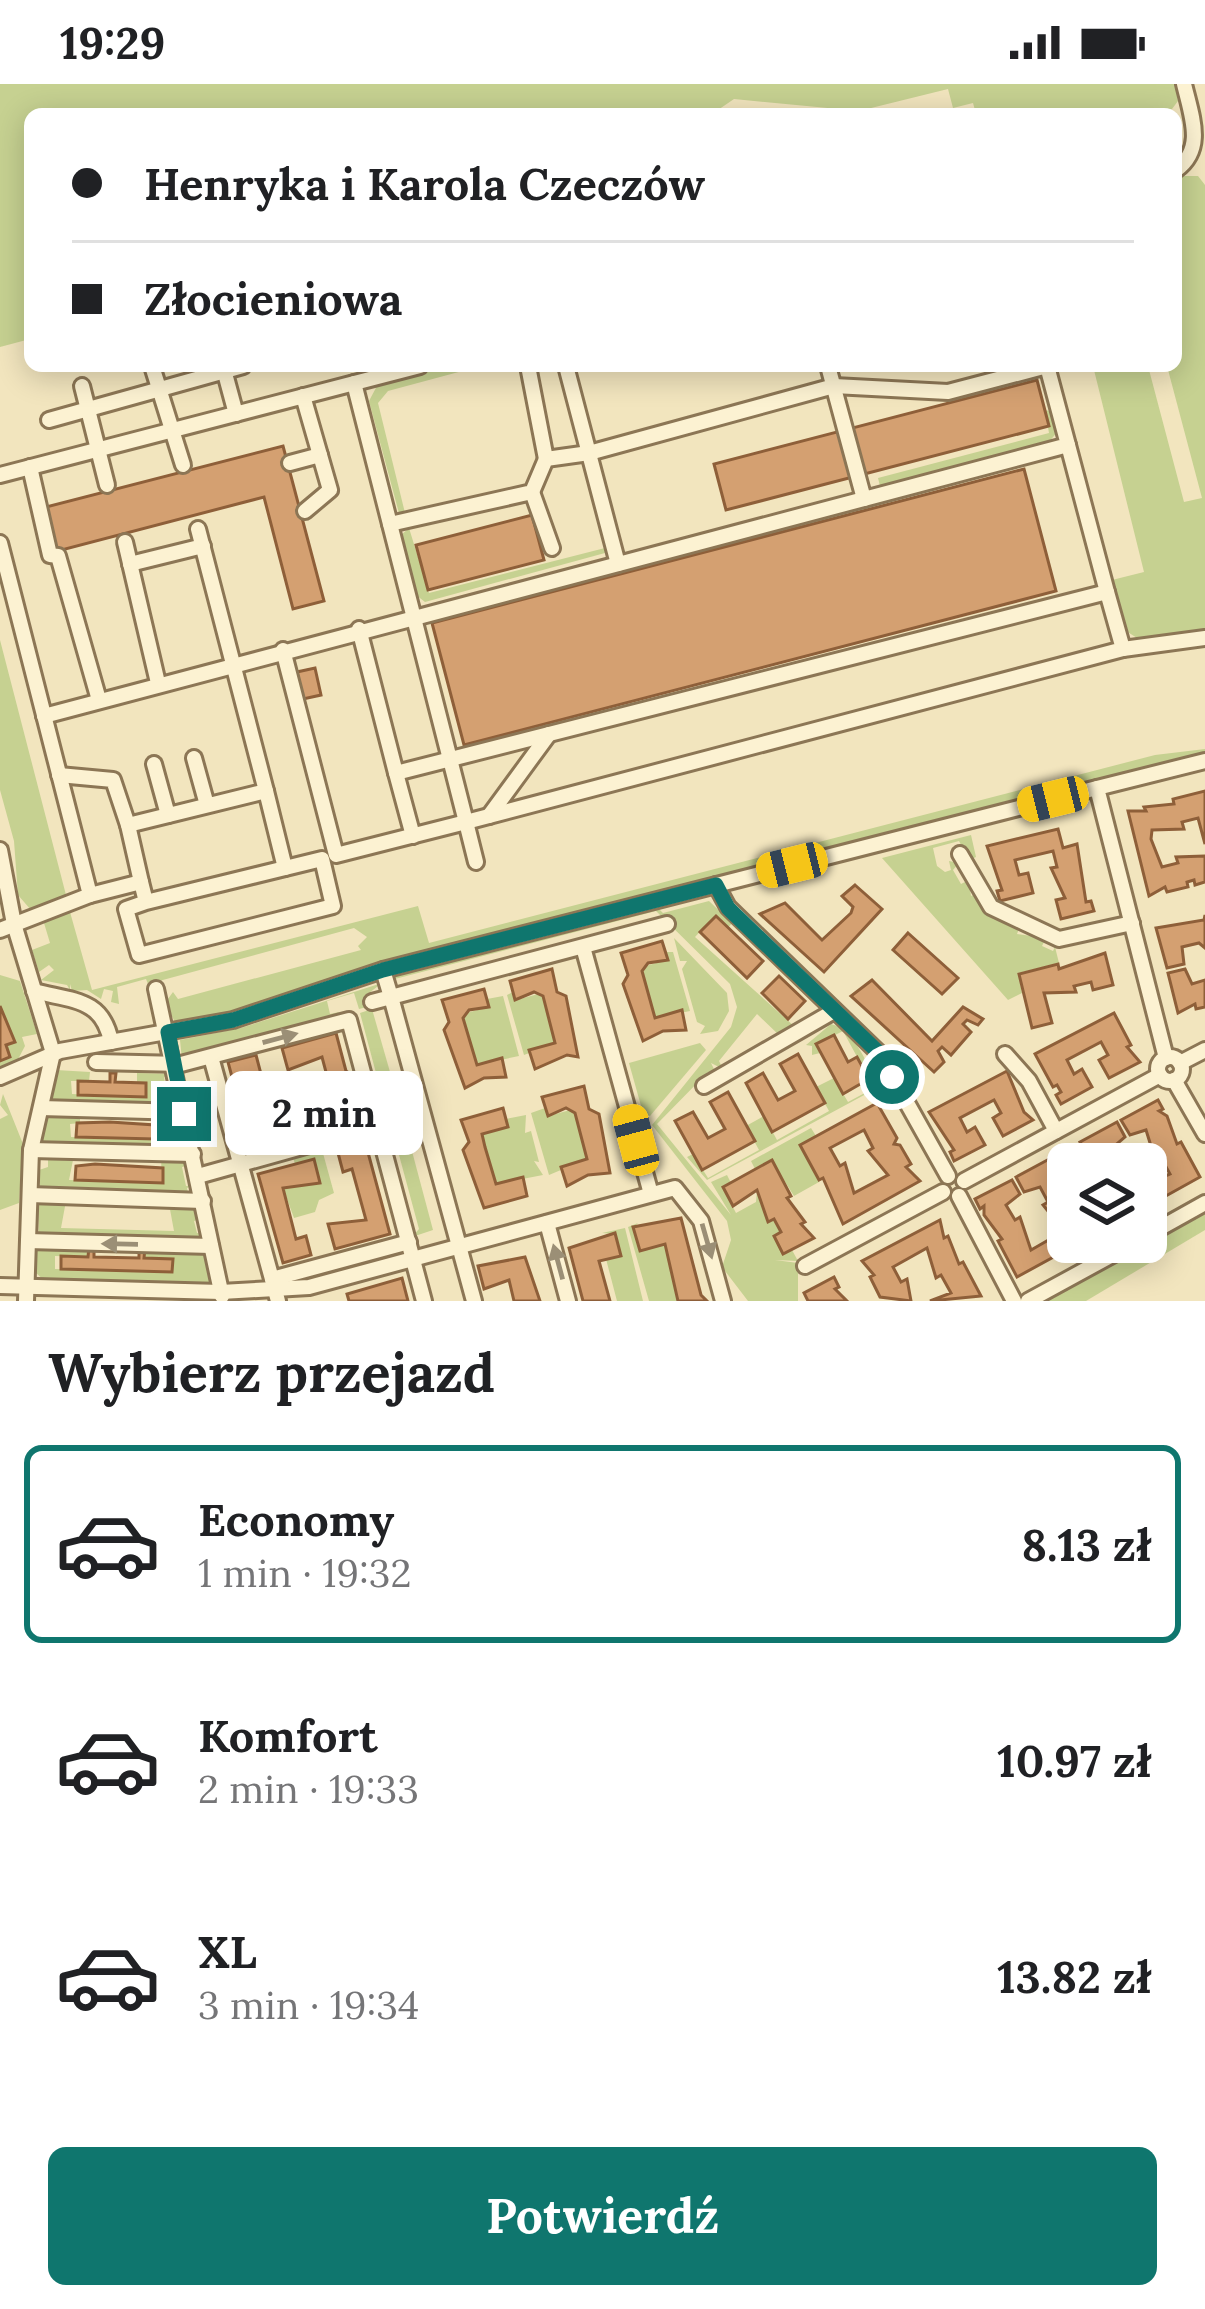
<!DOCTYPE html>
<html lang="pl">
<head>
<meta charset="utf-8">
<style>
  :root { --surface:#fff; --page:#f6f6f6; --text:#202124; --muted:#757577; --line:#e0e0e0; --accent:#0f766e }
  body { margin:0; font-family:Lora,serif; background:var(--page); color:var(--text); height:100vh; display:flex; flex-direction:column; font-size:45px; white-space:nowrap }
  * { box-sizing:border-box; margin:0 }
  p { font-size:39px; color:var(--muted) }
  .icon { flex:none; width:66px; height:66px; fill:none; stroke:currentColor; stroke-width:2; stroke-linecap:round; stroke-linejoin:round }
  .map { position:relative; height:1217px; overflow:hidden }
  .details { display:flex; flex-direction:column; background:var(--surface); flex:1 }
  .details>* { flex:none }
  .banner { position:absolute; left:24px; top:24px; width:1158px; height:264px; border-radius:18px; box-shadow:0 6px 30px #0003; display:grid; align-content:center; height:264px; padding:0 48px; background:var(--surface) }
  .fabs { position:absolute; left:1047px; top:1059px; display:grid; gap:24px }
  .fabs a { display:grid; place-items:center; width:120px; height:120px; border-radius:18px; background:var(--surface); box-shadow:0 6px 30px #0003; font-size:60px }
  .end { position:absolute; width:54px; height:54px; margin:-27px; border:15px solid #0f766e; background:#fff; box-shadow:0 0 0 6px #fff }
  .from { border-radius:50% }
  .bubble { position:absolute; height:84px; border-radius:18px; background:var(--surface); box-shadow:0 6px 30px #0003; font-size:39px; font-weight:700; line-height:84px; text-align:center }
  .car { position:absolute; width:36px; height:72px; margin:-36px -18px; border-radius:15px; box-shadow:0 0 9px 3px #0007; background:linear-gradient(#f5c518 24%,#345 0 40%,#f5c518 0 76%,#345 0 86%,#f5c518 0) }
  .banner b { display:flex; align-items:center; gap:42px; height:114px; font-size:45px }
  .banner b+b { border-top:3px solid var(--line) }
  .banner i { width:30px; height:30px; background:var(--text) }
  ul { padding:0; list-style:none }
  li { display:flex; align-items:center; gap:36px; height:198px; margin:0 24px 18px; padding:0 24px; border:6px solid transparent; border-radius:18px }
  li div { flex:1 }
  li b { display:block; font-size:45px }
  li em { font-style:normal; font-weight:700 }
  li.on { border-color:var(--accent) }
  li>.icon { width:108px; height:108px; stroke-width:1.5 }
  h2 { padding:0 48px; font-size:54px; line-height:144px }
  .cta { display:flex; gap:24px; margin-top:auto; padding:24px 48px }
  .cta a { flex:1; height:138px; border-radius:18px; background:var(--accent); color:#fff; font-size:48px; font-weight:700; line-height:138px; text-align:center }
  .status { display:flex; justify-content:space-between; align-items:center; height:84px; padding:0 60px; background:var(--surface); direction:ltr }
  .status svg { height:33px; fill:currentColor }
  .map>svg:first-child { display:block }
</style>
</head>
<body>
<div class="status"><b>19:29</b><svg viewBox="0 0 49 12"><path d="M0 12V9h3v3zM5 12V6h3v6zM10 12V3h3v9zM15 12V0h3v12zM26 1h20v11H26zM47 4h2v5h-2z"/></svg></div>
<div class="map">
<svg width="1205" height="1217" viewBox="0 0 1205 1217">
  <rect width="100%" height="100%" fill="#f2e5be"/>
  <g fill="#c6d191">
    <path d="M0,0H1176L1178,17L1172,25L1155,30H976L973,19L953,24L948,5L859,27L734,15L712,30H30V255L0,263Z"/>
    <path d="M1176,92H1198L1205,101V550L1145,559L1126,547L1112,496L1144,488L1093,282H1148L1184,418L1202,414L1167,282H1176Z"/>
    <path d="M442,282H481L388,307L378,319L406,433H400L369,317L378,300Z"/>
    <path d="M1045,326L1054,328L1059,346L1048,359L880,402L878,394L1049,349Z"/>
    <path d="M409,444L429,509L605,464V469L425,518L416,511L400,452Z"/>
    <path d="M0,556L66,811L31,826L18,811L14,757L0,706Z"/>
    <path d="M1205,665V670L396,876L255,922L176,940L165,919L173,908L178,915L361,866L358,862L367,853L354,844L148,900L146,895L117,903L119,920L111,918L113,907L104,905L101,915L87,906L72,907L70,900V906L67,901L41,896L54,886L49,881L39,888L32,866L50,859L44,839L70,828L92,906L418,822L429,859L1155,671Z"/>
    <path d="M971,751L976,773L969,776L959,757L933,764L937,782L945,788L951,786L949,777L959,779L953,786L961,800L969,796L971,812L977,809L1020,842L1017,850L1046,854L1042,862L1053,867L1055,863L1059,879L1018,889L1022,909L1008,916L882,774Z"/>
    <path d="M709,817L732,839L728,844L715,832L695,853L795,943L781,953L757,930L719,977L723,985L711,979L716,989L708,988L657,1040L731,1131L711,1098L727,1091L731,1099L723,1104L736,1129L756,1118L757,1106L768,1137L774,1135L781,1148L774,1152L783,1169L792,1166L798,1177L775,1176L798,1179V1217H748L722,1183L731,1156L727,1137L652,1041L731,943L737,923L730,900L656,827L391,896L400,889L657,823L663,829Z"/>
    <path d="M674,854L727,909L729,927L718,947L700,950L705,942L697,938L682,885L687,877H680Z"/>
    <path d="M665,868H673L690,927L655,934L642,883L667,876Z"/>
    <path d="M0,891L20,897L37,950L22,953L25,962L15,981L0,987V977L10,973L6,961L15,957L0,922Z"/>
    <path d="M382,899L369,909L371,922L359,925L354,909L327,917L330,930L339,928L336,934L182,976L180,956L241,944Z"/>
    <path d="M513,908L516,916L542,909L555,959L524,971L507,911Z"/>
    <path d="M503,912L519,972L477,981L463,930L488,923L487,915Z"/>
    <path d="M372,925L402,1030L381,1037L388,1034L360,929Z"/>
    <path d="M831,940C856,947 867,981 879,1003L707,1096L687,1073L693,1070L708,1094L759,1066L746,1042L764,1032L777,1056L829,1027L816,1003L834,994L848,1018L874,1004L843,947L817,960L820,969L812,971V962L806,961Z"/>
    <path d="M700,959L706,966L650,1032L643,1029L629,979Z"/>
    <path d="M56,986L90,988L89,997H71L72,1010L145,1013L146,1000L137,999V989L172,990L164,993L166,1004L176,1007L167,1009L169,1020L177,1022L49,1019Z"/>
    <path d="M3,1010L23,1060L19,1119L0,1126V1035L8,1031L0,1021Z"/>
    <path d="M545,1024L548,1032L574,1025L587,1075L549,1091L531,1029Z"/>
    <path d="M47,1029H80V1039L70,1040L71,1053L154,1055V1031L180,1034L173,1036L175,1049L184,1048L178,1062L187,1063H46L39,1059Z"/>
    <path d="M526,1031L525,1049L531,1047L539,1078L534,1077L543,1091L496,1100L482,1050L508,1043L506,1035Z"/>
    <path d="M405,1041L433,1146L412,1153L419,1145L392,1045L383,1046Z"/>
    <path d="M811,1044L816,1052L800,1062L819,1098L794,1112L772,1077L755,1085L751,1077Z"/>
    <path d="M321,1062L334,1109L319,1116L315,1128L294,1134L283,1104L320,1099L314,1076L295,1080L292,1070Z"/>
    <path d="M74,1071L69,1096L162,1099L161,1074L187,1076L191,1081L182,1083L186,1102L195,1101L187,1104L188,1110L196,1105L194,1112L42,1108L36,1087L48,1083V1073L38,1072Z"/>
    <path d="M66,1117L61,1144L174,1147L169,1120L195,1122L200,1135L194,1137L197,1149H205L206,1156L39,1153L38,1120Z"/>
    <path d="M1205,1126V1146L1086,1217H1040Z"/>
    <path d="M638,1139L633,1144L640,1167L665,1160L678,1217H649L628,1143Z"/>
    <path d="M625,1144L643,1217H617L606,1175L620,1172L615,1150L602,1149Z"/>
    <path d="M42,1162L89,1163L88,1173L55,1172V1185L171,1188L172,1175L144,1174L145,1164L201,1166L209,1169L214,1195L207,1203L47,1199L35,1188V1168Z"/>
  </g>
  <g fill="#d4a071" stroke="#8e5f39" stroke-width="3" fill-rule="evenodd">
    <path d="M1037,296L1049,342L726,426L714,380Z"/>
    <path d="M283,362L324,517L293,525L264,413L54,468L42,424Z"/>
    <path d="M1024,385L1056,507L464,661L432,539Z"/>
    <path d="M532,431L544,476L428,506L416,461Z"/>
    <path d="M315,584L321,611L303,615L297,588Z"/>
    <path d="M1205,707V760L1198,734L1182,738L1184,745L1152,746L1151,755L1162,783L1178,779L1176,773L1205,772V798L1195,801L1194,796L1187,798L1188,803L1167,808L1165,803L1149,812L1128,727H1146L1144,723L1174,720L1173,715Z"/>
    <path d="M1058,745L1063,764L1077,760L1086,818L1091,817L1094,827L1061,835L1056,816L1065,814L1051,784L1057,783L1053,767L1015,776L1019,791L1028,789L1033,809L1000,817L997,807L1002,806L987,762Z"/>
    <path d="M855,801L882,825L824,888L760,830L785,819L822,856L851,829L853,823L842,812Z"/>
    <path d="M1205,831V864L1199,859L1182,863L1184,880L1167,884L1156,844L1204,836Z"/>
    <path d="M716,832L763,877L747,894L700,848Z"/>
    <path d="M908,849L958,894L942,910L893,866Z"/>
    <path d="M662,857L668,876L648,879L642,887L655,934L682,926L686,946L663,947L643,957L623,900L628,891L621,869Z"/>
    <path d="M1105,869L1113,901L1093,906L1091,898L1074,902L1076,908L1044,909L1052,939L1032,944L1019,890L1058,880L1059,885Z"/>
    <path d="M552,885L557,908L566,912L578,973L567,971L535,985L529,966L555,959L543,912L534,908L515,916L510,897Z"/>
    <path d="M1185,885L1192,900L1205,896V923L1196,925L1195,920L1178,929L1168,889Z"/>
    <path d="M779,892L805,917L788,935L762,909Z"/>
    <path d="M872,896L932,957L963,923L983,935L978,941L967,936L963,940L971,948L951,971L942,963L938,967L944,978L934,988L851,912Z"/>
    <path d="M484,905L489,923L469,926L463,934L477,981L502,974L506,993L484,994L465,1004L444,946L449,938L442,916Z"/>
    <path d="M0,922L15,958L6,961L10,973L0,977Z"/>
    <path d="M1114,929L1131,961L1127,963L1140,978L1109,994L1099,976L1108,971L1101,958L1067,976L1074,990L1082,985L1092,1003L1061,1020L1056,1011L1061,1008L1057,1001L1053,1003L1035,970Z"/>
    <path d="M336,949L346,987L353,992L348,994L358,1032L331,1040L325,1021L334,1018L322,973L288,986L282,964Z"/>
    <path d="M834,951L848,978L857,973L869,995L843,1010L816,960Z"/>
    <path d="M798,970L825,1019L772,1048L746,999L763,989L778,1016L795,1007L780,980Z"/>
    <path d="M256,971L261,990L252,992L264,1037L298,1025L304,1047L250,1061L228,978Z"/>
    <path d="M1007,987L1024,1028L1033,1036L1003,1052L993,1034L1001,1029L994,1016L960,1034L967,1048L975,1043L985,1061L954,1077L950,1068L954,1066L929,1028Z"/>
    <path d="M110,989H116L115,998L146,999V1013L78,1011V997L110,998Z"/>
    <path d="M584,1002L589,1025L599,1030L610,1089L588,1091L567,1102L561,1083L587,1075L575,1029L566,1024L548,1032L542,1013Z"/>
    <path d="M728,1008L755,1057L702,1086L675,1037L693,1028L708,1054L725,1045L710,1018Z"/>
    <path d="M1158,1016L1163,1025L1159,1027L1167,1032L1177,1060L1181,1058L1200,1093L1146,1123V1100L1170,1090L1160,1072L1155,1075L1146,1046L1130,1051L1121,1036Z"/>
    <path d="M877,1019L897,1054L894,1060L900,1061L911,1080L906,1083L920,1097L843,1140L823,1094L819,1096L800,1061ZM864,1046L873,1064L868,1067L888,1091L854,1109L845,1079L840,1082L830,1064Z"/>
    <path d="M503,1024L508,1043L482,1050L485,1063L496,1100L523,1093L527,1112L484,1124L463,1066L469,1058L461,1036Z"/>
    <path d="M110,1038L155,1041V1055L76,1053L77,1039Z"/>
    <path d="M1117,1038L1125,1053L1112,1064L1120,1078L1128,1080H1092L1090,1065L1086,1067L1080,1058Z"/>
    <path d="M366,1061L390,1150L335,1165L328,1140L366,1136L352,1085L343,1088L338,1069Z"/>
    <path d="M1053,1073L1057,1082L1053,1085L1068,1102V1158H1081L1017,1193L998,1157L1002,1155L984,1131V1122L980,1125L975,1115L1012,1096L1020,1110L1006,1121L1015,1136L1020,1133L1031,1166L1038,1162L1064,1147L1043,1121L1048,1118L1040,1103L1024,1108L1016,1093Z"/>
    <path d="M314,1075L320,1099L283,1104L296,1155L306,1152L311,1171L283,1179L258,1090Z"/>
    <path d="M772,1076L791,1112L787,1114L805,1138L801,1140L814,1154L783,1170L774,1152L781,1148L774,1135L768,1138L757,1106L733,1122L723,1103Z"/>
    <path d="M95,1080L163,1084V1099L75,1096L76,1082Z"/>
    <path d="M681,1134L701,1211L707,1217H678L665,1160L640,1167L633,1143Z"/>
    <path d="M940,1136L944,1154L948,1152L959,1180L963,1178L981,1212L930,1217L951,1209L941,1191L936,1194L927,1164L893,1183L901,1198L907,1195L911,1217L880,1213L870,1193L874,1191L862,1177Z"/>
    <path d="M615,1149L621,1172L599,1177L610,1217H583L569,1164Z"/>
    <path d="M89,1163H94V1173L139,1174V1164H145L144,1174L173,1175L172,1188L61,1185V1172L88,1173Z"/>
    <path d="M525,1173L540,1217H514L509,1196L484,1205L478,1182Z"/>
    <path d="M834,1193L839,1203L835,1205L847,1217H808L804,1209Z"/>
    <path d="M402,1194L408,1217H349L347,1210Z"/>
  </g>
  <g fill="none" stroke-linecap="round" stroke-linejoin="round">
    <defs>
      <g id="minor">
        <path d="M1176,86C1205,65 1192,34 1184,0"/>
        <path d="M152,282L183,381"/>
        <path d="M223,282L236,330"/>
        <path d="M528,282L546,375"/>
        <path d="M566,282L618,480"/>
        <path d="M828,282L864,415"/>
        <path d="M354,299L466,738L1123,565L1107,508"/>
        <path d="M82,302L107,401"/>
        <path d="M303,312L330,406L305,427"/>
        <path d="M49,336L243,282"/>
        <path d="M290,379L320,371"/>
        <path d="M30,383L50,471L58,472L99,616"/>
        <path d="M0,391L420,282"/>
        <path d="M532,408L552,464"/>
        <path d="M125,458L158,599"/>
        <path d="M0,459L90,811L0,846"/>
        <path d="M130,480L203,462"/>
        <path d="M359,545L396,689L1107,508L1068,361"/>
        <path d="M1123,565L1205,554"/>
        <path d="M283,566L336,771L466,738L476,778"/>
        <path d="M44,632L1068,361L1047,282L948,308L834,302L589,369L546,375L532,408L390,440"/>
        <path d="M194,674L207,721"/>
        <path d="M154,680L168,731"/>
        <path d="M396,689L413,752"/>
        <path d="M59,691L113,696L128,741L266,707L198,445"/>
        <path d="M266,707L285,784"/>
        <path d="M489,732L549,650"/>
        <path d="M0,766L14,840L53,969L31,1066L26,1217"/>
        <path d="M960,770L991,823L1059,855L1132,839"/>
        <path d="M141,798L146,818L126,825L139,871L333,822L322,775L146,818"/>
        <path d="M716,801L728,823L879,969L948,1092"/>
        <path d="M90,811L141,798L128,741"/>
        <path d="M583,863L651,1110"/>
        <path d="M156,905L222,1212"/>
        <path d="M34,907C72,917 103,914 111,958"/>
        <path d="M372,918L391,913L383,886"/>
        <path d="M1005,970L1029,997L1056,1047"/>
        <path d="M211,973L278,1217"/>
        <circle cx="1170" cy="985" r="12"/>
        <path d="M1166,974L1097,704L1205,677"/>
        <path d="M96,978L181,980L349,936L424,1217"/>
        <path d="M1180,979L1205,966"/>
        <path d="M0,993L60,967L233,936L383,886L1097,704"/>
        <path d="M1174,996L1205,1050"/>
        <path d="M704,1002L834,927"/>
        <path d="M41,1024L184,1028"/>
        <path d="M31,1066L193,1070"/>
        <path d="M198,1092L377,1042"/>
        <path d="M964,1097L1160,991"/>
        <path d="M30,1111L203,1117"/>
        <path d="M959,1112L1014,1217"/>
        <path d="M547,1139L568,1217"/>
        <path d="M1146,1152L1205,1119"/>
        <path d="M28,1157L211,1162"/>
        <path d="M805,1182L943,1108"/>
        <path d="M272,1195L409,1158"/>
        <path d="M0,1202L221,1208L309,1203L675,1104L701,1137L723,1217"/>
        <path d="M474,1217L391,913L667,840"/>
        <path d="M1028,1217L1136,1158"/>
      </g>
    </defs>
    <use href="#minor" stroke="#8c7655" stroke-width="20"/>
    <use href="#minor" stroke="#fcf2d2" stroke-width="14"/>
  </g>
  <defs><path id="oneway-solid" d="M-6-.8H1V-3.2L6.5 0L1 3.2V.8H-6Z" transform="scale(3)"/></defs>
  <g fill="#9b8f76">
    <use href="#oneway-solid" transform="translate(280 954) rotate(-15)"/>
    <use href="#oneway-solid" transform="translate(707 1157) rotate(74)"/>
    <use href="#oneway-solid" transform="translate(120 1160) rotate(-179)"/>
    <use href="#oneway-solid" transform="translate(558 1178) rotate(-105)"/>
  </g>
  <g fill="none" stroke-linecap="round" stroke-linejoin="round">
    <path stroke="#0f766e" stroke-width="15" d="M184,1030L168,948L233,936L383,886L716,801L728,824L879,969L892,993"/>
  </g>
</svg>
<div class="fabs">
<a><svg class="icon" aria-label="layers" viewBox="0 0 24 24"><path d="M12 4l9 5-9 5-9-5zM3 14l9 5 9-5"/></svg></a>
</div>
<i class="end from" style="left:892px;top:993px"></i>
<i class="end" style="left:184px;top:1030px"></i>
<div class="bubble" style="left:225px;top:987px;width:198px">2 min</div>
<i class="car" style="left:1053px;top:715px;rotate:256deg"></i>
<i class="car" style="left:792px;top:781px;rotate:256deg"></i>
<i class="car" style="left:636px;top:1056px;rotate:345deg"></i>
<div class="banner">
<b><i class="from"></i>Henryka i Karola Czeczów</b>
<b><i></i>Złocieniowa</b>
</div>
</div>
<section class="details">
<h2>Wybierz przejazd</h2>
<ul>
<li class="on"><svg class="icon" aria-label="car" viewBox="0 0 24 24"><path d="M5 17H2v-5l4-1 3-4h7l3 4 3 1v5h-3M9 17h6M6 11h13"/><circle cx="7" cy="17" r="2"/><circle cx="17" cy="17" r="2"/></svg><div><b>Economy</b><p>1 min · 19:32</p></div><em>8.13 zł</em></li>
<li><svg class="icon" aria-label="car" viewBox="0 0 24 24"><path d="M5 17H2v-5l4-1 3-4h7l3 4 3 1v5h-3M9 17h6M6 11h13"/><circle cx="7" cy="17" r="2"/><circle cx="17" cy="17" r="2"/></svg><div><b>Komfort</b><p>2 min · 19:33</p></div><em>10.97 zł</em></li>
<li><svg class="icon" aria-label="car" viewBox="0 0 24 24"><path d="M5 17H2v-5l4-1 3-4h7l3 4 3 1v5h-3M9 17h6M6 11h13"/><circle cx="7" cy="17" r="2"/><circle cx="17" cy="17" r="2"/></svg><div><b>XL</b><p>3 min · 19:34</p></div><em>13.82 zł</em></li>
</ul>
<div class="cta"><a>Potwierdź</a></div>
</section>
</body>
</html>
